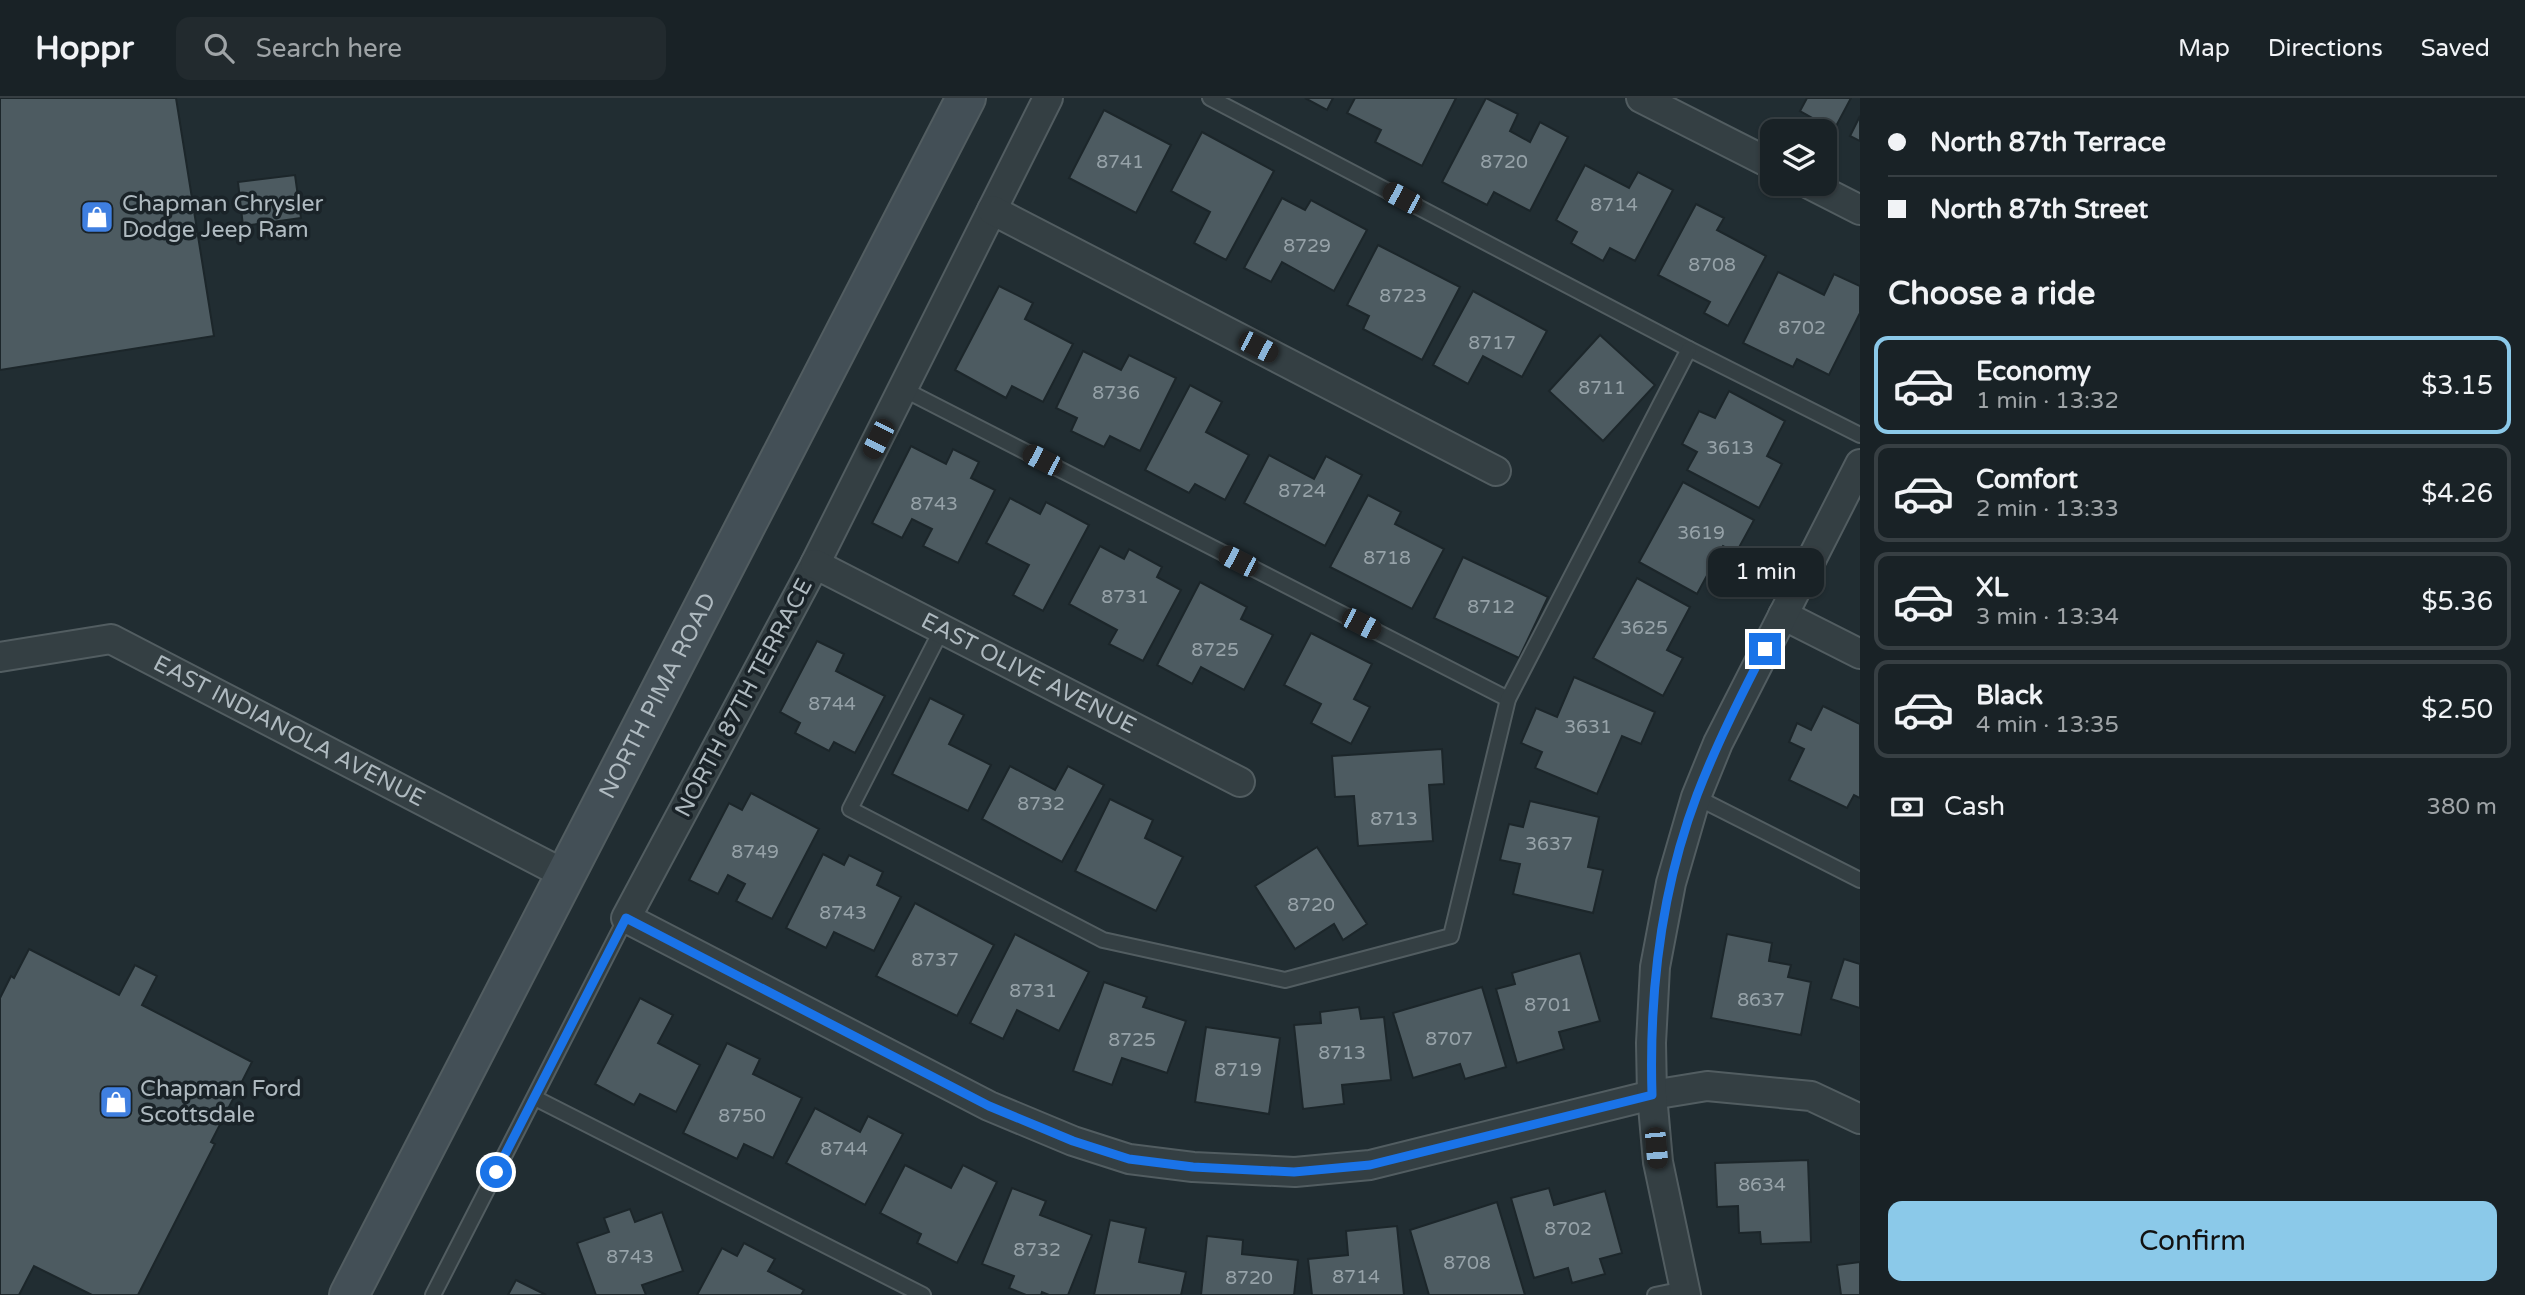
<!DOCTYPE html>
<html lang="en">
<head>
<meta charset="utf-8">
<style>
  :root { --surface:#192226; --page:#222a2e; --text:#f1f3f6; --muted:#9fa4a7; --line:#373f43; --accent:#8bc9e9 }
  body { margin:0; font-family:"Varela Round",sans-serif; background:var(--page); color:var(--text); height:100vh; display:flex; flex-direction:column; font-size:26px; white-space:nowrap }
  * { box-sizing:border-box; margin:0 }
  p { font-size:23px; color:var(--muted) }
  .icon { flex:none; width:38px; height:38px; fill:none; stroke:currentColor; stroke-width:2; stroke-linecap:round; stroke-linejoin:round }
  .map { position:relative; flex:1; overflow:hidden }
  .sheet { display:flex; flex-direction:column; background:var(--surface); width:665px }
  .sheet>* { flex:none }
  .top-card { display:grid; align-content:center; height:154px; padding:0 28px; background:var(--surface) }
  .controls { position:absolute; left:1760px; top:21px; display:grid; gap:14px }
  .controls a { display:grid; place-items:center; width:77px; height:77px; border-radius:14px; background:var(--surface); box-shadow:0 2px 5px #0004,0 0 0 2px var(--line); font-size:35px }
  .end { position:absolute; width:32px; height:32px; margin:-16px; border:9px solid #1a73e8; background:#fff; box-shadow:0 0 0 4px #fff }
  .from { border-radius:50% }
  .bubble { position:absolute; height:49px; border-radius:14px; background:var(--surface); box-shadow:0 2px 5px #0004,0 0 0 2px var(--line); font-size:23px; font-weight:600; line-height:49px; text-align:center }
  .car { position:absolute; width:21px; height:42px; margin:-21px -10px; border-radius:9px; box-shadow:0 0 5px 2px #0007; background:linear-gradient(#222 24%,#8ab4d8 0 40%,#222 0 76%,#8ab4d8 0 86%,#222 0) }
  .top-card b { display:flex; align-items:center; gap:24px; height:66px; font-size:26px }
  .top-card b+b { border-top:2px solid var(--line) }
  .top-card i { width:18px; height:18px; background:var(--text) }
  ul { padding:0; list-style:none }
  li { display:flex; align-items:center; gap:21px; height:98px; margin:0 14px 10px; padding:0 14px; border:4px solid var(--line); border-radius:14px }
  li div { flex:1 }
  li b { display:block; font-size:26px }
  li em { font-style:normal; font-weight:600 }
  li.active { border-color:var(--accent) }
  li>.icon { width:63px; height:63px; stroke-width:1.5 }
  h2 { padding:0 28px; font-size:32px; line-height:84px }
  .pay { display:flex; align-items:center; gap:18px; height:77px; padding:0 28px; font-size:26px }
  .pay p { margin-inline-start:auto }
  .cta { display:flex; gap:14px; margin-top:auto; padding:14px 28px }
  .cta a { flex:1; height:80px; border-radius:14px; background:var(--accent); color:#111; font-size:28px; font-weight:600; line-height:80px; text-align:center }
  header { display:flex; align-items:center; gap:42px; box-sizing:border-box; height:98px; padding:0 35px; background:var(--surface); border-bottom:2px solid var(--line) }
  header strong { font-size:33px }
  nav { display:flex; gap:38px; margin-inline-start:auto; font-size:24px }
  .search { width:490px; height:63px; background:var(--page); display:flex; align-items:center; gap:18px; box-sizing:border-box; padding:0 24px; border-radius:14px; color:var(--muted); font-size:26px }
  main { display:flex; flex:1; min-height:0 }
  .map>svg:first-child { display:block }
</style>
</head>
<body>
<header>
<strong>Hoppr</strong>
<div class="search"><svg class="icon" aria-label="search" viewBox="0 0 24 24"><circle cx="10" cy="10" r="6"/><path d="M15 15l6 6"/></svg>Search here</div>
<nav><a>Map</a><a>Directions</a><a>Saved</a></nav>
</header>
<main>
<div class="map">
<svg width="1860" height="1197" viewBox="0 0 1860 1197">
  <rect width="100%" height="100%" fill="#212d32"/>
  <g fill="#4d5b61" stroke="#1c262a" stroke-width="2">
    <path d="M0,0H176L214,238L0,272Z"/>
    <path d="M1305,0H1333L1327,12Z"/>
    <path d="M1355,0H1456L1422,68L1375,44L1381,32L1347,15Z"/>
    <path d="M1486,0L1518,16L1510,33L1530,44L1540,24L1568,39L1530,113L1494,94L1487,107L1442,84Z"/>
    <path d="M1807,0H1851L1834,32L1800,13Z"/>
    <path d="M1104,12L1171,47L1136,115L1069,80Z"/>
    <path d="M1860,18V43L1850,38Z"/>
    <path d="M1202,34L1274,73L1226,162L1194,145L1210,114L1171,93Z"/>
    <path d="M1585,67L1629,90L1638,74L1673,92L1635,163L1610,150L1603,163L1571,145L1577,134L1556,122Z"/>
    <path d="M295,77L301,120L243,128L238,84Z"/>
    <path d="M1282,100L1305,112L1311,102L1367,132L1334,193L1282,164L1271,184L1244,170Z"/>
    <path d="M1696,106L1724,120L1717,132L1766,158L1728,228L1704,215L1710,204L1658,177Z"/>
    <path d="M1378,147L1460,189L1422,262L1363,231L1369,218L1347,207Z"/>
    <path d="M1778,174L1824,197L1834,176L1860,188V215L1829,277L1797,261L1793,269L1743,245Z"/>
    <path d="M999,188L1033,205L1025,221L1073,246L1043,304L1012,288L1006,300L955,272Z"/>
    <path d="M1473,193L1547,233L1522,279L1483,258L1468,286L1433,267Z"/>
    <path d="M1600,237L1655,287L1603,343L1549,293Z"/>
    <path d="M1083,253L1121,272L1129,257L1176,280L1140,353L1110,338L1104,349L1071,333L1077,320L1056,310Z"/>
    <path d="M1190,287L1222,304L1206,334L1249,357L1225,402L1195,386L1189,395L1145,372Z"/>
    <path d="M1729,293L1785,323L1767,358L1782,366L1759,410L1687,372L1697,354L1682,346L1699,313L1715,320Z"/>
    <path d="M911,348L946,366L953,351L979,364L971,380L995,392L958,465L923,448L932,431L912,421L902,440L872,425Z"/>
    <path d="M1269,357L1314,381L1326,358L1362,377L1325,448L1244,405Z"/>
    <path d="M1683,384L1754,422L1736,455L1723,448L1697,496L1639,464Z"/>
    <path d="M1368,397L1401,414L1395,426L1444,451L1412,511L1330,469Z"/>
    <path d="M1010,400L1040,416L1046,404L1089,427L1043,513L1013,497L1029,467L986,445Z"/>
    <path d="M1100,448L1124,461L1129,451L1162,469L1157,479L1181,492L1143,563L1109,546L1117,532L1069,506Z"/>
    <path d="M1463,459L1548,499L1519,560L1434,520Z"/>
    <path d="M1637,480L1690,509L1667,552L1683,560L1663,598L1593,560Z"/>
    <path d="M1200,484L1247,509L1241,521L1273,537L1244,592L1201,569L1192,586L1157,567Z"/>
    <path d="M1311,535L1372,566L1354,601L1370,609L1351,646L1311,625L1321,606L1284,587Z"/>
    <path d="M817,543L844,556L836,573L885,598L855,655L834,644L829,653L795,635L800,625L780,614Z"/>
    <path d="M1574,579L1655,614L1641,646L1622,638L1597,696L1535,670L1542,654L1521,645L1536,610L1557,619Z"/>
    <path d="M930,600L964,617L949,646L991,667L968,713L892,676Z"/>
    <path d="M1823,608L1860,626V700L1854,697L1847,710L1789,682L1804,651L1789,644L1797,625L1811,632Z"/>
    <path d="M1442,651L1444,686L1429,687L1433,743L1358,748L1354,698L1335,699L1332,658Z"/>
    <path d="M1010,668L1055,692L1068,668L1104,687L1062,764L982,721Z"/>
    <path d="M751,695L819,731L772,821L736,803L745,786L728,777L718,796L689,782L729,705L742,712Z"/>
    <path d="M1110,701L1153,722L1145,740L1183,759L1156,813L1075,773Z"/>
    <path d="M1530,703L1599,719L1588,769L1603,772L1593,815L1513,796L1520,766L1500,762L1509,726L1523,729Z"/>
    <path d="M1317,749L1367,826L1343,842L1334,826L1295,851L1255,788Z"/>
    <path d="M823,756L844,767L849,757L883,774L877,787L901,799L874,853L834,834L826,850L786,830Z"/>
    <path d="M915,805L994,847L957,918L876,878Z"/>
    <path d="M1015,836L1089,874L1059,933L1017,912L1003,941L970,925Z"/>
    <path d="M1727,836L1772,845L1769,863L1791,867L1788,879L1811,884L1801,937L1711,920Z"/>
    <path d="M29,851L119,897L135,867L157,878L142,907L252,964L211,1044L215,1046L138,1197H92L34,1168L19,1197H0V900L11,878L14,880Z"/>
    <path d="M1580,855L1600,923L1559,934L1564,951L1517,965L1496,891L1515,886L1512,875Z"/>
    <path d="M1844,861L1860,866V910L1831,901Z"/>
    <path d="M1104,884L1147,899L1143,909L1186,923L1167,975L1122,960L1112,987L1073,973Z"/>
    <path d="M1482,889L1506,969L1465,981L1460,966L1413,980L1393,915Z"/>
    <path d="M640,900L673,917L658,945L700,967L676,1014L640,996L634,1007L595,986Z"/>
    <path d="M1359,909L1361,921L1384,919L1391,982L1342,987L1344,1006L1303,1011L1294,927L1321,925L1320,914Z"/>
    <path d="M1206,929L1280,940L1269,1016L1195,1004Z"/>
    <path d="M727,945L760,961L753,976L802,1000L773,1060L744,1046L737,1061L683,1035Z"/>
    <path d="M815,1010L860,1034L868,1018L903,1036L865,1107L786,1065Z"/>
    <path d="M1808,1062L1811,1144L1761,1146L1760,1134L1739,1135L1738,1108L1717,1109L1715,1065Z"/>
    <path d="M905,1067L951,1090L963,1067L997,1084L957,1165L917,1145L921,1136L880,1115Z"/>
    <path d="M1012,1090L1046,1103L1040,1117L1092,1137L1068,1197H1049L1042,1194L1041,1197H1026L1009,1190L1014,1178L982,1166Z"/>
    <path d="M1549,1090L1554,1107L1605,1093L1622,1155L1600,1161L1605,1176L1572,1185L1568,1170L1534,1180L1511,1100Z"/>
    <path d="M1497,1104L1525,1197H1429L1410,1132Z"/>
    <path d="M630,1111L635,1124L662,1114L683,1173L642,1187L646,1197H596L577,1145L609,1134L604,1120Z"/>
    <path d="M1110,1122L1146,1130L1139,1164L1186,1174L1181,1197H1094Z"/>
    <path d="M1397,1128L1404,1197H1312L1308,1161L1348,1157L1346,1133Z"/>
    <path d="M1207,1138L1243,1142L1242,1156L1298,1162L1294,1197H1201Z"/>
    <path d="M744,1145L775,1161L768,1173L804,1192L801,1197H697L722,1150L737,1158Z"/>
    <path d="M1860,1164V1197H1841L1837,1167Z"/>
    <path d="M516,1182L546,1197H508Z"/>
  </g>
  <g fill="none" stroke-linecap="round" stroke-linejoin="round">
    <defs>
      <g id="service">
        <path d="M1210,0L1689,251L1860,337"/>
        <path d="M903,291L1508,601"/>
        <path d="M942,531L850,711L1103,842L1285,882L1451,838L1508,601L1689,251"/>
        <path d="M1696,699L1860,782"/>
        <path d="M535,1000L923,1197"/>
        <path d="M433,1197L626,820"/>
        <path d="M1655,1197L1684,1191"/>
      </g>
      <g id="minor">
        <path d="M1048,0L815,466L626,820L989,1008L1073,1043L1129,1061L1193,1069L1295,1074L1370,1067L1652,997L1707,988L1811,998L1860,1021"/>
        <path d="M1641,0L1773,67"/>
        <path d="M1809,86L1860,112"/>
        <path d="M992,112L1496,373"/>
        <path id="s1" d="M815,466L1240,684"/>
        <path d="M1783,517L1860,556"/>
        <path id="s2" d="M0,559L111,541L566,777"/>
        <path d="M1686,1197L1658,1064L1652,997L1651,945L1655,869L1671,785L1696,699L1718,645L1860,366"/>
      </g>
      <g id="secondary">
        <path id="s3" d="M349,1197L966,0"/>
      </g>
    </defs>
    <use href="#service" stroke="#525d61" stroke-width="18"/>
    <use href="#minor" stroke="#525d61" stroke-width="32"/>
    <use href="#secondary" stroke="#525d61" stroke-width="42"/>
    <use href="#service" stroke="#343f43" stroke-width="14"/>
    <use href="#minor" stroke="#343f43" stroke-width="28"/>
    <use href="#secondary" stroke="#434f56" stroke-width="38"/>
  </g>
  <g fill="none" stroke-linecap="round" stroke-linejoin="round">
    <path stroke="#1a73e8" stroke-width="9" d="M496,1074L626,820L989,1008L1073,1043L1129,1061L1193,1069L1294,1074L1370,1067L1652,997C1649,896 1661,792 1697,697C1716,647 1740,599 1765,551"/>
  </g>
  <defs>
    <symbol id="shop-square" viewBox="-11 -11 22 22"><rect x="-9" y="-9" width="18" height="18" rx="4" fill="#3f7fe0" stroke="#1a2328"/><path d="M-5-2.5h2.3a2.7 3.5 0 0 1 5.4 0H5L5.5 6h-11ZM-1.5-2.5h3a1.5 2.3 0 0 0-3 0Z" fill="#fff"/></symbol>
  </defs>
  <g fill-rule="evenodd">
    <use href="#shop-square" x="78" y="100" width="38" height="38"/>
    <use href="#shop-square" x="97" y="985" width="38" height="38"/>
  </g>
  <g text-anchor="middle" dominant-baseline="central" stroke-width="7" stroke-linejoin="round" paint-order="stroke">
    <g font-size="19" fill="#96a2a8">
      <text x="1120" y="64">8741</text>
      <text x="1504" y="64">8720</text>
      <text x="1614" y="107">8714</text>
      <text x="1307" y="148">8729</text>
      <text x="1712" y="167">8708</text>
      <text x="1403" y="198">8723</text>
      <text x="1802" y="230">8702</text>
      <text x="1492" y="245">8717</text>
      <text x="1602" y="290">8711</text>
      <text x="1116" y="295">8736</text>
      <text x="1730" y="350">3613</text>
      <text x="1302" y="393">8724</text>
      <text x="934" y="406">8743</text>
      <text x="1701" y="435">3619</text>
      <text x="1387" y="460">8718</text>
      <text x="1125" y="499">8731</text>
      <text x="1491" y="509">8712</text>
      <text x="1644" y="530">3625</text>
      <text x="1215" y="552">8725</text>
      <text x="832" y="606">8744</text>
      <text x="1588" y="629">3631</text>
      <text x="1041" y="706">8732</text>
      <text x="1394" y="721">8713</text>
      <text x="1549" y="746">3637</text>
      <text x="755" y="754">8749</text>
      <text x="1311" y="807">8720</text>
      <text x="843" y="815">8743</text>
      <text x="935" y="862">8737</text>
      <text x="1033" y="893">8731</text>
      <text x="1761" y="902">8637</text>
      <text x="1548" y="907">8701</text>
      <text x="1449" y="941">8707</text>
      <text x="1132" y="942">8725</text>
      <text x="1342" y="955">8713</text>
      <text x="1238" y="972">8719</text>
      <text x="742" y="1018">8750</text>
      <text x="844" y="1051">8744</text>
      <text x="1762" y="1087">8634</text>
      <text x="1568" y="1131">8702</text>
      <text x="1037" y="1152">8732</text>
      <text x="630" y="1159">8743</text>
      <text x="1467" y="1165">8708</text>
      <text x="1356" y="1179">8714</text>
      <text x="1249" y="1180">8720</text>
    </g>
    <g font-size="23" fill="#afbac0" stroke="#1a2328" text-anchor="start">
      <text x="122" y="106">Chapman Chrysler<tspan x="122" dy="26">Dodge Jeep Ram</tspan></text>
      <text x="140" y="991">Chapman Ford<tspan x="140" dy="26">Scottsdale</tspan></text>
    </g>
    <g font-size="23" fill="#afbac0" stroke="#1a2328">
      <text stroke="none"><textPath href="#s1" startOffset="240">EAST OLIVE AVENUE</textPath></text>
      <text stroke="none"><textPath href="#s3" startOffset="674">NORTH PIMA ROAD</textPath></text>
      <text transform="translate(744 600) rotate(-62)">NORTH 87TH TERRACE</text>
      <text stroke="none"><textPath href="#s2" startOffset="313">EAST INDIANOLA AVENUE</textPath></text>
    </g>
  </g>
</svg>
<div class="controls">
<a><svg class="icon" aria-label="layers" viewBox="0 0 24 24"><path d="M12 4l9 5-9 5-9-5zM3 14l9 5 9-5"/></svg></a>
</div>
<i class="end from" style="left:496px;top:1074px"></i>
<i class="end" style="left:1765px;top:551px"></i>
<div class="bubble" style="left:1708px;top:450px;width:116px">1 min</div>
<i class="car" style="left:1402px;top:100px;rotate:298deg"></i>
<i class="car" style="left:1258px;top:249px;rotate:117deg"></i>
<i class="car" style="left:878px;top:341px;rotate:207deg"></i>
<i class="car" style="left:1042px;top:362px;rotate:297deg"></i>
<i class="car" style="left:1238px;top:463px;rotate:297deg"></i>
<i class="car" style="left:1361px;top:526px;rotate:117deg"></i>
<i class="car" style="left:1656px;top:1050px;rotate:175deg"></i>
</div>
<section class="sheet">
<div class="top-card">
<b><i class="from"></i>North 87th Terrace</b>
<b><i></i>North 87th Street</b>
</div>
<h2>Choose a ride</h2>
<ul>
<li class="active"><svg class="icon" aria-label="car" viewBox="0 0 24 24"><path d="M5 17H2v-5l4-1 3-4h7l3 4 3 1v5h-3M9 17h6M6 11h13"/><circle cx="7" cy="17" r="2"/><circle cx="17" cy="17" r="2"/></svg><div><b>Economy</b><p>1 min · 13:32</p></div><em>$3.15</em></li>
<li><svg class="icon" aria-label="car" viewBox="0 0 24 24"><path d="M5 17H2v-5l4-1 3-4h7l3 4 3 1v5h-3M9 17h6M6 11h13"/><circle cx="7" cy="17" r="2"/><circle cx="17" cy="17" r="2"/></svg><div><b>Comfort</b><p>2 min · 13:33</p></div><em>$4.26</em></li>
<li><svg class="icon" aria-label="car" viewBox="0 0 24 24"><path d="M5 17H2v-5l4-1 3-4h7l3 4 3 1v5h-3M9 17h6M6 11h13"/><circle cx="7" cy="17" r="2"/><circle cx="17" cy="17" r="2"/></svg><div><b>XL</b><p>3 min · 13:34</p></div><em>$5.36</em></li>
<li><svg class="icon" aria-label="car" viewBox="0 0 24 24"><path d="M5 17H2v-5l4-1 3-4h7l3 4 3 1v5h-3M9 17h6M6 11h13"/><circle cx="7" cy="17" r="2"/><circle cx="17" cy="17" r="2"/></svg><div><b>Black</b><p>4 min · 13:35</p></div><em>$2.50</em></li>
</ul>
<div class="pay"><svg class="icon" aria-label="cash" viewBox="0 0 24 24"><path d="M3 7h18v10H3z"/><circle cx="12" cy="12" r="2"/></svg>Cash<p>380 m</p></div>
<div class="cta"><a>Confirm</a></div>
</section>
</main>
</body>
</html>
